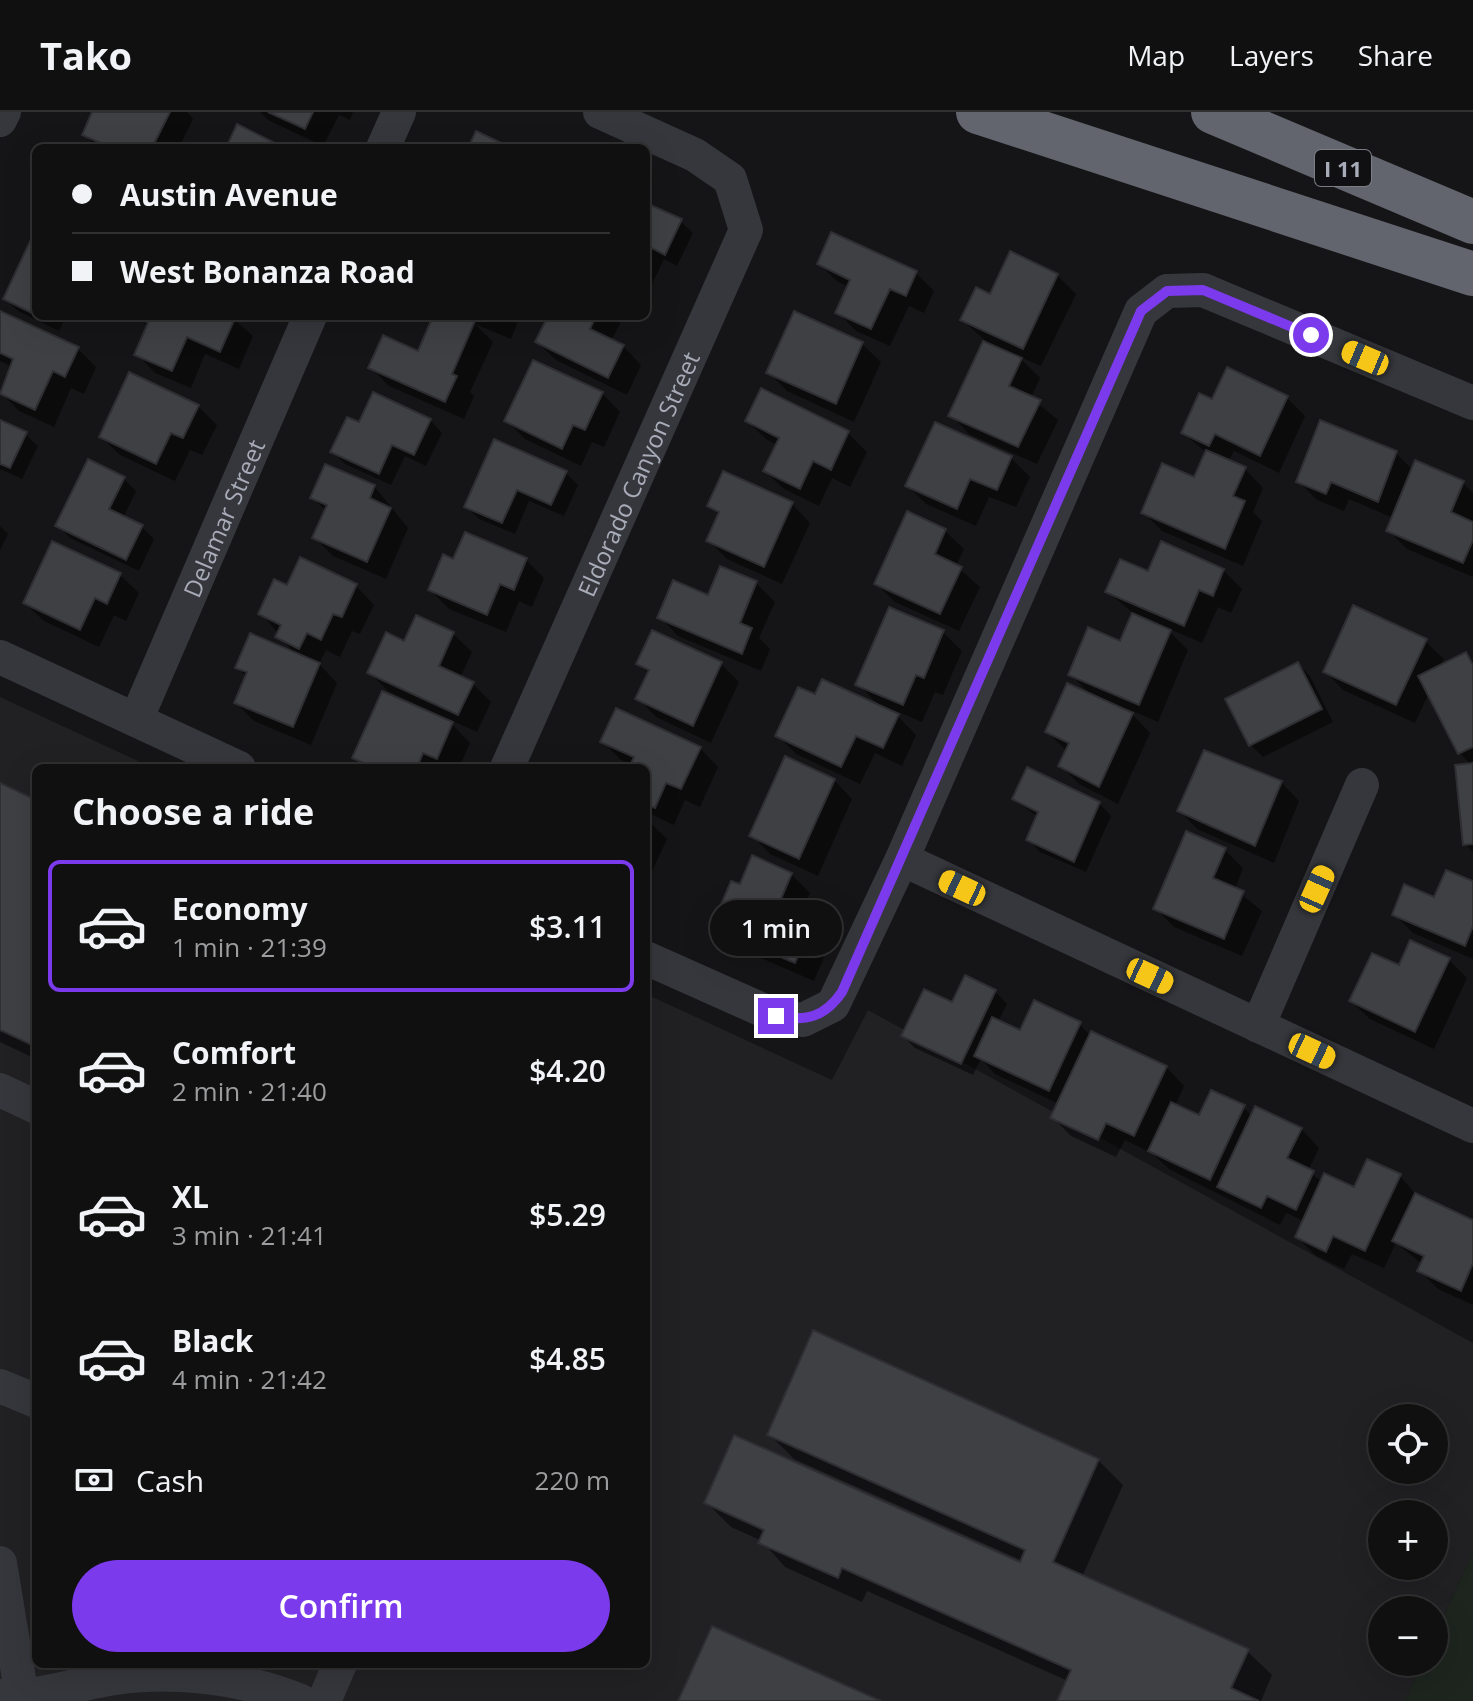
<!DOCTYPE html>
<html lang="en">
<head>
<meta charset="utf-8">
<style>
  :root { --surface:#101011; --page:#19191a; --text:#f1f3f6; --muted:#9c9d9f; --line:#303031; --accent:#7c3aed }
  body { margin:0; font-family:"Open Sans",sans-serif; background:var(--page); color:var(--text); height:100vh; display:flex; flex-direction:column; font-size:30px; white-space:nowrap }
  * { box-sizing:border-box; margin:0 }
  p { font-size:26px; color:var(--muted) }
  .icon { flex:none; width:44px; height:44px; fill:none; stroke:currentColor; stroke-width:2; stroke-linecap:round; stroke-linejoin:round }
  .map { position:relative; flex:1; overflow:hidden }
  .drawer { position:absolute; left:32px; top:652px; width:618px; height:904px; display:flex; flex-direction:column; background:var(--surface); border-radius:12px; box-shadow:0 8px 32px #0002,0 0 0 2px var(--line) }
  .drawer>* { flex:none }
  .hud { position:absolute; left:32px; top:32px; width:618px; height:176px; border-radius:12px; box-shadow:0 8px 32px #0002,0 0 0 2px var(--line); display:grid; align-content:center; height:176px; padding:0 40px; background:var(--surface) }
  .buttons { position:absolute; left:1368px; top:1292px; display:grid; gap:16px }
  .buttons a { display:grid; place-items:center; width:80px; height:80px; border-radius:50%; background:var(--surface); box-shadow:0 8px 32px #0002,0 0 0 2px var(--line); font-size:40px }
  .end { position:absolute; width:36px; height:36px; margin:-18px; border:10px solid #7c3aed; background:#fff; box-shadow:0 0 0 4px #fff }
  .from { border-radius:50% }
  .bubble { position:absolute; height:56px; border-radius:28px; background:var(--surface); box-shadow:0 8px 32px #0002,0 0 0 2px var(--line); font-size:26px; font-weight:600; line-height:56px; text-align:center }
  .car { position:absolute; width:24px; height:48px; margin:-24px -12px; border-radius:10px; box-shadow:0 0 6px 2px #0007; background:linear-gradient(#f5c518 24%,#345 0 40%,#f5c518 0 76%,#345 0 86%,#f5c518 0) }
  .hud b { display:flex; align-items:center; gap:28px; height:76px; font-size:30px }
  .hud b+b { border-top:2px solid var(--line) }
  .hud i { width:20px; height:20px; background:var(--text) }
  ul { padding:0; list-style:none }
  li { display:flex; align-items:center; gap:24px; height:132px; margin:0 16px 12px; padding:0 24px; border:4px solid transparent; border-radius:12px }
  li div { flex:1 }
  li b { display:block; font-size:30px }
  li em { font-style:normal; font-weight:600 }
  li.selected { border-color:var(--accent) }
  li>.icon { width:72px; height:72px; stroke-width:1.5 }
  h2 { padding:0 40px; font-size:36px; line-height:96px }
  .pay { display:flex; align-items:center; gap:20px; height:88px; padding:0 40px; font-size:30px }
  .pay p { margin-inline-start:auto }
  .cta { display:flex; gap:16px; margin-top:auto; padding:16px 40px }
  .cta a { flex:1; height:92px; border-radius:48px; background:var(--accent); color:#fff; font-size:32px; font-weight:600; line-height:92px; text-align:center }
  header { display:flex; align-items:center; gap:48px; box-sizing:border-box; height:112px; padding:0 40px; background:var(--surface); border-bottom:2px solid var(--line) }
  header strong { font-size:38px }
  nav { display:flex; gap:44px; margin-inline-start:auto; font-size:28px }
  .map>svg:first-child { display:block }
</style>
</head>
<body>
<header>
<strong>Tako</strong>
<nav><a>Map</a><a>Layers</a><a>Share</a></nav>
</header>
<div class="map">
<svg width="1473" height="1589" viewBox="0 0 1473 1589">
  <rect width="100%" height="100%" fill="#151517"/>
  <path fill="#212124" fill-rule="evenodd" d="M0,585L153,656H36V1552H646V882L832,968L868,898L1473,1231V1440L1434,1525V1498H1382V1550H1423L1405,1589H0ZM1382,1306H1434V1358H1382ZM1382,1402H1434V1454H1382Z"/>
  <path fill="#1d251e" d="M1473,1440V1589H1405L1423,1550H1434V1525Z"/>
  <g fill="#0007">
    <path d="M94,0H187L193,7L179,36H98L84,22Z"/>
    <path d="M260,0H353L350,8L339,3L323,34L268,8Z"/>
    <path d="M646,93L680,109L693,121L677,154L664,147L649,178L646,177Z"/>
    <path d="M36,127V204H66L59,219L18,199L5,187Z"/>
    <path d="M819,152L916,161L934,179L924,201L909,194L890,234L856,219L838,200L849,175L838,170Z"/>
    <path d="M1057,163L1076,182L1041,254L1018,244L1040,266L1031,286L1058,308L1037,352L969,322L951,303L986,229L962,208L991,185Z"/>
    <path d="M795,201L862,232L881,250L854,310L787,279L769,260Z"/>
    <path d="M0,202L78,237L96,255L84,282L71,276L54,315L19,299L0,280L12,255L0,249Z"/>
    <path d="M139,204H230L253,224L239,257L205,242L191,276L155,261L137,242L148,215Z"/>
    <path d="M435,204H520L511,227L475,212L493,230L470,280L474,284L464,307L389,274L371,256L419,241Z"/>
    <path d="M550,204H624L611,229L623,234L641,253L627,283L556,248L537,230Z"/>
    <path d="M762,279L848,321L867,340L850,375L832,366L819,394L784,377L765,359L777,333L766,327L747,309Z"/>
    <path d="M602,281L620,300L604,335L592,330L581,354L525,327L507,309Z"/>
    <path d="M1287,286L1305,304L1279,361L1234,339L1228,350L1245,357L1263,376L1253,400L1262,409L1243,454L1162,419L1143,400L1195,368L1207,341L1183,321Z"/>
    <path d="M198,294L217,313L202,343L190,338L175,369L120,343L101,325Z"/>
    <path d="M430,308L442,321L426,354L405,344L391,373L345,352L333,340L360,313Z"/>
    <path d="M0,310L25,322L38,334L22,367L0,357Z"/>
    <path d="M936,313L1011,346L1030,365L1016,395L989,385L976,414L926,392L908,374Z"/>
    <path d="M1396,341L1413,358L1463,371L1473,381V465L1407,437L1388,418L1393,406L1349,387L1344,399L1317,388L1298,369Z"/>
    <path d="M566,361L578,373L564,404L529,389L515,422L479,407L467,395Z"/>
    <path d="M124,367L136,379L123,406L142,415L154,427L139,459L70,426L58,413Z"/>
    <path d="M374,374L408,416L386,467L333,444L315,426L326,399L313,386Z"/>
    <path d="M792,392L810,411L782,472L727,447L709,429L720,404L709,393Z"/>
    <path d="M0,414L8,422L0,438Z"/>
    <path d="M945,419L964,437L956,454L980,475L959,519L895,490L876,472Z"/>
    <path d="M53,432L120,463L139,481L126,509L114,503L99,535L44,509L25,491Z"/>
    <path d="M526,448L544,466L532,495L519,489L506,520L449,497L430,478L454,450Z"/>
    <path d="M721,457L756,471L775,490L759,526L770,537L761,559L678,524L660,505L709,485Z"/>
    <path d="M1223,458L1242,477L1231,501L1218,495L1202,531L1165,515L1188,538L1158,610L1126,596L1150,621L1118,692L1079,672L1061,654L1066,638L1047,620L1092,584L1071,563L1121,532L1134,502L1108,480L1149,461Z"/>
    <path d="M356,474L374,493L360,522L352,519L340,545L326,538L319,552L337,571L311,633L254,609L236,591L247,565L237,555L296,543L261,501L288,475Z"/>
    <path d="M890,497L943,520L962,539L943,583L935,580L922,610L891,597L916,623L902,654L875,641L860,672L796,642L777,623L816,585L881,596L858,572Z"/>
    <path d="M453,522L472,540L460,566L473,572L491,590L477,620L446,606L470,631L459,656H365L355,646L439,603L388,579L369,560L405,531Z"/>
    <path d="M1425,529L1444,547L1440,556L1466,543L1473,550V740L1465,732L1471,653L1460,641L1429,581L1415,611L1343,578L1325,559Z"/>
    <path d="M639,552H721L739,570L711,631L656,605L638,586L649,562Z"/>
    <path d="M1298,552L1310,564L1333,610L1263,645L1251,633Z"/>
    <path d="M603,630L700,636L718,655L700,695L685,688L674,713L646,700V656H631L632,653L621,648Z"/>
    <path d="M834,668L852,687L818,764L770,742L752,723Z"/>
    <path d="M1281,670L1299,689L1274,751L1197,717L1179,698Z"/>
    <path d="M0,673L36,690V947L0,930Z"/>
    <path d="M1014,687L1099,691L1111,704L1086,760L1040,740L1028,727L1038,705Z"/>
    <path d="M646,707L667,727L646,772Z"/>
    <path d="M1225,738L1243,756L1235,777L1262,799L1242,844L1174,815L1156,797Z"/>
    <path d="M791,762L810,781L802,798L815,804L833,823L814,869L740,837L722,818L726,808L719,801L741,775Z"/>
    <path d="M1473,771V847L1413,821L1394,802Z"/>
    <path d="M1449,848L1467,866L1434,937L1370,907L1351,889L1400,856Z"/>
    <path d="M995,879L1007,892L998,910L1021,921L1079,912L1091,924L1166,955L1184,974L1175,994L1200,1006L1243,995L1252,1004L1301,1017L1319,1036L1308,1059L1322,1070L1355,1078L1400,1064L1417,1084L1473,1110V1193L1438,1177L1419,1158L1422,1152L1396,1131L1384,1156L1352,1142L1344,1157L1315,1143L1297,1125L1304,1109L1286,1101L1280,1113L1169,1057L1152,1041L1125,1028L1116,1045L1071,1024L1053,1006L1059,992L995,962L981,947L973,963L915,936L903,924L953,892Z"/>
    <path d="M769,1322L1098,1348L1123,1373L1082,1465L1247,1539L1272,1563L1261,1589H1059L1068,1569L867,1479L862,1490L785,1455L762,1429L731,1415L706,1390L1021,1453L1023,1449L794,1347Z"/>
  </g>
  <g fill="#3f4044" stroke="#2f2f33" stroke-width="2">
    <path d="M92,0H170L152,36H112L82,23Z"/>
    <path d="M268,0H313L305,17Z"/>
    <path d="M237,12L285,36H226Z"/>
    <path d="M476,19L512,36H468Z"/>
    <path d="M646,91L682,107L665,143L652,136L646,148Z"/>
    <path d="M831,120L917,159L906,184L890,177L871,217L835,201L850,168L817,152Z"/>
    <path d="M33,123L36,125V203L3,187Z"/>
    <path d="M1010,139L1058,162L1023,237L960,208L976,175L990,182Z"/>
    <path d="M0,199L79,235L65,265L53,259L35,298L0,282L13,247L0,241Z"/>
    <path d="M794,199L863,230L836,292L766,261Z"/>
    <path d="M137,204H236L220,240L187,225L172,259L134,243L148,211Z"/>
    <path d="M433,204H463L475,209L452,262L457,264L445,290L368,256L383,223L418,239Z"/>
    <path d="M548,204H596L590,217L624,233L608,266L535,230Z"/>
    <path d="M983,229L1022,246L1009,274L1041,288L1018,335L948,304Z"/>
    <path d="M533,248L603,280L585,318L573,313L562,337L504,309Z"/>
    <path d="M1227,255L1288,284L1260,344L1215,322L1209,334L1181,321L1199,281L1212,287Z"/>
    <path d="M129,260L199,293L183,326L171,321L156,352L99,325Z"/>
    <path d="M761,276L849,319L831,358L813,349L800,377L763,359L779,326L745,309Z"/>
    <path d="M373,280L431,307L414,343L392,333L379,362L330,340L347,305L359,310Z"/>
    <path d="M0,308L27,320L10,356L0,352Z"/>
    <path d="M1320,308L1397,339L1378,390L1331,370L1326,382L1296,370Z"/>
    <path d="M935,310L1012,344L997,378L970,367L957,397L905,374Z"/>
    <path d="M494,327L567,359L551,393L517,378L502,411L464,395Z"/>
    <path d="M1206,338L1246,355L1233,384L1245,389L1225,437L1141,401L1162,351L1194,365Z"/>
    <path d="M88,347L125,365L109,397L143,413L126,448L55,414Z"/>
    <path d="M1415,348L1464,369L1451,400L1473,410V428L1463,451L1386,419Z"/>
    <path d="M325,352L375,373L370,386L391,396L367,450L312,426L327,393L310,386Z"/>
    <path d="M723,359L793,390L764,455L706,429L719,400L707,394Z"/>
    <path d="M907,399L946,417L935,442L962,455L940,502L874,472Z"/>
    <path d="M465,420L527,446L514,478L500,472L487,503L428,478L443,442L453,447Z"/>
    <path d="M52,429L121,461L107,492L95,486L80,518L23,491Z"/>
    <path d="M1161,429L1224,457L1213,484L1199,478L1184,514L1105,480L1120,447L1148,459Z"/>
    <path d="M300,445L357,472L342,505L333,502L321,528L307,521L299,537L275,525L281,513L258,502L274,467L287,473Z"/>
    <path d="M720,454L757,469L740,511L752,516L742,542L657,506L673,468L708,483Z"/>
    <path d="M1353,493L1427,527L1396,593L1323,560Z"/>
    <path d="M889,495L944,518L924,566L916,563L903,593L855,573Z"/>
    <path d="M1132,501L1171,518L1139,593L1068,563L1088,515L1120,529Z"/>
    <path d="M416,503L454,520L439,554L474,570L458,603L367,561L386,520L404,529Z"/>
    <path d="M652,518L722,550L693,614L635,587L649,558L636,552Z"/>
    <path d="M250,521L320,551L293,615L234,591L247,560L235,556Z"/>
    <path d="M1466,540L1473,553V635L1458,642L1418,564Z"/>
    <path d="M1298,550L1322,597L1249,634L1225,587Z"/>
    <path d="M822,567L899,602L883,636L856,624L841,655L775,624L798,575L815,582Z"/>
    <path d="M1067,571L1133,601L1099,675L1058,654L1069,631L1045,620Z"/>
    <path d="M382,579L453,610L437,647L423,641L417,656H375L352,646Z"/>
    <path d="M616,596L701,635L681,677L666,671L655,696L646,692V656H629L634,645L600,630Z"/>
    <path d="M1204,638L1282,669L1255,734L1177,699Z"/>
    <path d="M785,644L835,667L799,747L749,724Z"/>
    <path d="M1473,651V732L1463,733L1455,653Z"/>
    <path d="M1027,655L1100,690L1074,750L1026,728L1038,700L1012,687Z"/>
    <path d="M0,671L36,688V935L0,918Z"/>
    <path d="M1186,719L1226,736L1213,766L1244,779L1224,827L1153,797Z"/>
    <path d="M752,743L792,761L781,787L816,802L795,851L719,819L725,805L717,802L731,769L740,772Z"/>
    <path d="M1446,758L1473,769V814L1465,834L1392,803L1404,772L1434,785Z"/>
    <path d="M1410,828L1450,846L1415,920L1349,889L1372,841L1399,853Z"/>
    <path d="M965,863L996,878L961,952L901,924L924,877L952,890Z"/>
    <path d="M1034,888L1081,910L1049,979L974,944L992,905L1020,918Z"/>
    <path d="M1091,919L1167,954L1134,1024L1106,1011L1098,1028L1050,1006Z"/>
    <path d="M1211,978L1245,993L1210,1068L1148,1039L1171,990L1199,1003Z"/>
    <path d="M1255,994L1302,1016L1287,1046L1314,1059L1296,1098L1267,1084L1261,1096L1217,1075Z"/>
    <path d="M1367,1047L1401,1062L1365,1139L1333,1124L1326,1140L1295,1125L1324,1061L1354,1075Z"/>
    <path d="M1415,1081L1473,1108V1151L1461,1179L1417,1159L1424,1144L1392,1129Z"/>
    <path d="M813,1218L1099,1347L1053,1450L1249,1537L1231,1576L1259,1589H1057L1071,1558L842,1456L838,1466L758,1431L764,1418L704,1391L734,1323L1020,1450L1025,1438L767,1323Z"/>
    <path d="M712,1514L881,1589H678Z"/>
  </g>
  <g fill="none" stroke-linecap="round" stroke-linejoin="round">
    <g stroke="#36373c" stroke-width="34">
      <path d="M0,8L4,0"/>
      <path d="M383,36L399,0"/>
      <path d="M0,545L239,656"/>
      <path id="s1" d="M136,608L310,204"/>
      <path id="s2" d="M507,656L746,118L730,67L695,43L600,0"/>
      <path d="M902,747L1473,1014"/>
      <path d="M646,846L776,904L803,908L833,893L902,747L1141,199L1167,179L1203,178L1473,291"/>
      <path d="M1258,914L1362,673"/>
      <path d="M0,978L36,995"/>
      <path d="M0,1274L36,1289"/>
      <path d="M0,1451L22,1585"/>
      <path d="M0,1584C39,1586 76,1572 115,1566C176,1557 244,1566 301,1589"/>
      <path d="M324,1589L340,1552"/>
    </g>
    <g stroke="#62656d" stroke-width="44">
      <path d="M978,0L1473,162"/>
      <path d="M1213,0L1473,110"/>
    </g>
  </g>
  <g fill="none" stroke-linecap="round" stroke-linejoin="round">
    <path stroke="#7c3aed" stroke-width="10" d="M776,904C806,910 825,905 842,880L1141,199L1167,179L1203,178L1311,223"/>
  </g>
  <g text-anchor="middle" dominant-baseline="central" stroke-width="6" stroke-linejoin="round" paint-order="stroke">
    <rect fill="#101012" stroke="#7a7d86" stroke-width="2" x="1315" y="38" width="56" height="36" rx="6"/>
    <g font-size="22" font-weight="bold" fill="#a7acb8">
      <text x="1343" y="56">I 11</text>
    </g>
    <g font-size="24" fill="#a7acb8" stroke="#101012">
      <text stroke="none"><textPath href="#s2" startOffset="322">Eldorado Canyon Street</textPath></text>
      <text stroke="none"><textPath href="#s1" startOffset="220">Delamar Street</textPath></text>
    </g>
  </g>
</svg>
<div class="buttons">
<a><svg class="icon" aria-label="locate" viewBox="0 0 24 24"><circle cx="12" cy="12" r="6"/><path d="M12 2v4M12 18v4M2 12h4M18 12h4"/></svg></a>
<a>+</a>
<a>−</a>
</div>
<i class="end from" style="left:1311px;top:223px"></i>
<i class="end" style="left:776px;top:904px"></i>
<div class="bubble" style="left:710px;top:788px;width:132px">1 min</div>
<i class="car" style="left:1365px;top:246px;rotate:293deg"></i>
<i class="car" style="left:962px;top:776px;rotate:295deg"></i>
<i class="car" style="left:1317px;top:777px;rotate:24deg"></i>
<i class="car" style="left:1150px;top:864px;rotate:115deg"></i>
<i class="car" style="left:1312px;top:939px;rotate:115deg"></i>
<div class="hud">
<b><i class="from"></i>Austin Avenue</b>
<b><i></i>West Bonanza Road</b>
</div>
<section class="drawer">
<h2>Choose a ride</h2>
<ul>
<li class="selected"><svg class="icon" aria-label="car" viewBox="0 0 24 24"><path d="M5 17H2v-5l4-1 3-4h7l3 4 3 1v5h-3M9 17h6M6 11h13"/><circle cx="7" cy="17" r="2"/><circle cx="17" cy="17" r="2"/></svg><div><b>Economy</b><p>1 min · 21:39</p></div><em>$3.11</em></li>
<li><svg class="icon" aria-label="car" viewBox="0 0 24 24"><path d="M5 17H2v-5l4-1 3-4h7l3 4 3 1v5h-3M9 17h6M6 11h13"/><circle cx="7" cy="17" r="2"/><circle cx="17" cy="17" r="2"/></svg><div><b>Comfort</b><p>2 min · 21:40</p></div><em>$4.20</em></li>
<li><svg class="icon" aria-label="car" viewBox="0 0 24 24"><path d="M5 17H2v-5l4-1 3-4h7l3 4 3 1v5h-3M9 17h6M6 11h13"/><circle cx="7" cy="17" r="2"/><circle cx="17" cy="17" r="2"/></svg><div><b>XL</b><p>3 min · 21:41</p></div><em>$5.29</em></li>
<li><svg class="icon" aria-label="car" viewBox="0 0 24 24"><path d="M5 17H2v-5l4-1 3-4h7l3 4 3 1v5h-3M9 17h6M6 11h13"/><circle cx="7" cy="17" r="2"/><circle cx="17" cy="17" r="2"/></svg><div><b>Black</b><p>4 min · 21:42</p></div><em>$4.85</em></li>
</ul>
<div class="pay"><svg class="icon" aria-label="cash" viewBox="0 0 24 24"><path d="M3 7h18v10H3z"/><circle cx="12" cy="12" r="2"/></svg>Cash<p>220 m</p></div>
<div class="cta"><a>Confirm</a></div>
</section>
</div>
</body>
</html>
